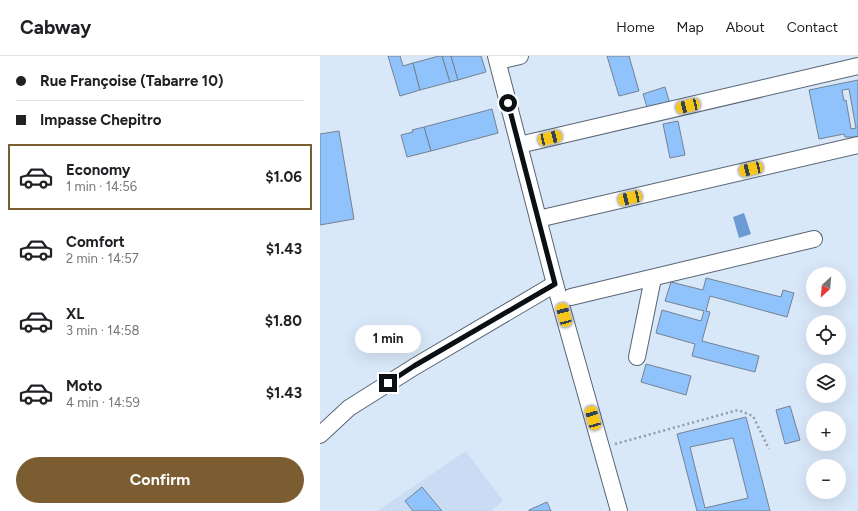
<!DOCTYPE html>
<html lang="en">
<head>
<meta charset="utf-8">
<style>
  :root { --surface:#fff; --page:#f2f2f2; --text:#202124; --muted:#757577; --line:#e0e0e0; --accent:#7c5d32 }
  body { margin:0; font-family:Figtree,sans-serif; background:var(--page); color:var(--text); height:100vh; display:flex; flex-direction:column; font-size:15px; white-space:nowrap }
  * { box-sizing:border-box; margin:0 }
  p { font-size:13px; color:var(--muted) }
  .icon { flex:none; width:22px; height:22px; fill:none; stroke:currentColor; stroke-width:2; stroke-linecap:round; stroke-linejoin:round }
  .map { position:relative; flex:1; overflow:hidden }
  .panel { display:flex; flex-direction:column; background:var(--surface); width:320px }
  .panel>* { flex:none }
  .guide { display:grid; align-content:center; height:88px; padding:0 16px; background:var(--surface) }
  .needle { width:26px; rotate:206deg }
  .buttons { position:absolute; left:486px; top:211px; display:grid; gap:8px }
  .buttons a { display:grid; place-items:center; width:40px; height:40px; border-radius:50%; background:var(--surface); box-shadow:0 4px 16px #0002; font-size:20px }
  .end { position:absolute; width:18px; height:18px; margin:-9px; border:5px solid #0b1015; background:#fff; box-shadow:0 0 0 2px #fff }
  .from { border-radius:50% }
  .bubble { position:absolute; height:28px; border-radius:14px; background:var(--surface); box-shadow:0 4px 16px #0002; font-size:13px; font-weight:700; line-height:28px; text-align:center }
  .car { position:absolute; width:12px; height:24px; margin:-12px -6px; border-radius:5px; box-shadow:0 0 3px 1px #0007; background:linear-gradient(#f5c518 24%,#345 0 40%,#f5c518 0 76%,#345 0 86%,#f5c518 0) }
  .guide b { display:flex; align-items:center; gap:14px; height:38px; font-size:15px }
  .guide b+b { border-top:1px solid var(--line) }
  .guide i { width:10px; height:10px; background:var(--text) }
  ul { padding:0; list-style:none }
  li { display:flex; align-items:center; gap:12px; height:66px; margin:0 8px 6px; padding:0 8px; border:2px solid transparent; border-radius:0px }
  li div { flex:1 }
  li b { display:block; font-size:15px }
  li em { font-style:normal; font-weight:700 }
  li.active { border-color:var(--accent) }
  li>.icon { width:36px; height:36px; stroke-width:1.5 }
  .action { display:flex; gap:8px; margin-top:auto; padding:8px 16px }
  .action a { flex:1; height:46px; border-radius:24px; background:var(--accent); color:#fff; font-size:16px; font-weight:700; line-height:46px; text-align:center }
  header { display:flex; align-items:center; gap:24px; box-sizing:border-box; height:56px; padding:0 20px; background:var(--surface); border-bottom:1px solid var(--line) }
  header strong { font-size:19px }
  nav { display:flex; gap:22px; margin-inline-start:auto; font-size:14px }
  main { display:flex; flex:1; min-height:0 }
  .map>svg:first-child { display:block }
</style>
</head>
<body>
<header>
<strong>Cabway</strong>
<nav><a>Home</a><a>Map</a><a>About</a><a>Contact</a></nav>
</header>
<main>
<section class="panel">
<div class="guide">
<b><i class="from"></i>Rue Françoise (Tabarre 10)</b>
<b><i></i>Impasse Chepitro</b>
</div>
<ul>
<li class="active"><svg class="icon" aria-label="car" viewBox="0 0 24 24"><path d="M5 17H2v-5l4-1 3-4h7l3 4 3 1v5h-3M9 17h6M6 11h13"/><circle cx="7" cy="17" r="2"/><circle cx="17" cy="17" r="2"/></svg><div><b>Economy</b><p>1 min · 14:56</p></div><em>$1.06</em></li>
<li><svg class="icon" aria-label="car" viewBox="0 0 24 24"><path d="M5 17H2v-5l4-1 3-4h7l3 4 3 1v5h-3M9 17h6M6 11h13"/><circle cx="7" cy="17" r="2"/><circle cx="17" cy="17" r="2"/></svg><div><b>Comfort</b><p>2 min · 14:57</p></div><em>$1.43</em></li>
<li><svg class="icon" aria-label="car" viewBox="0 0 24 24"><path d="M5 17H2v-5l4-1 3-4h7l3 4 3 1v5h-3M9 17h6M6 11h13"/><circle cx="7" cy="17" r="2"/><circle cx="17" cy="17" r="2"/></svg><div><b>XL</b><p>3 min · 14:58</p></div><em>$1.80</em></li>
<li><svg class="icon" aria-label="car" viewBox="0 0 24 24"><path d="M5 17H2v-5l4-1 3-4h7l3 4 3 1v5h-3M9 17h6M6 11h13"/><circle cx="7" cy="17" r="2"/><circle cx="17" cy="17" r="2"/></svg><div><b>Moto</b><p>4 min · 14:59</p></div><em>$1.43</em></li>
</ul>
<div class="action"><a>Confirm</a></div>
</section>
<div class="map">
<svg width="538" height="455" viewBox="0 0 538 455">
  <rect width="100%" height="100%" fill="#d9e8f9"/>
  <path fill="#c9dcf3" d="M146,395L183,445L171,455H57Z"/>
  <path fill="#6b9bd2" d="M424,157L431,178L419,182L413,161Z"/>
  <g fill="#90c2fb" stroke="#758291" fill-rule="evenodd">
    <path d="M68,0H80L83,10L93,7L100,34L80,40Z"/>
    <path d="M119,0H122L130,26L100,34L93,7Z"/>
    <path d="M122,0H131L138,24L130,26Z"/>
    <path d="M131,0H161L166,16L138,24Z"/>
    <path d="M287,0H309L319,35L299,40Z"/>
    <path d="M538,24V81H525L524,78L499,83L489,34ZM529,33L536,72L531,73L526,44L524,45L522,34Z"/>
    <path d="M345,31L350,48L328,54L323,38Z"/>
    <path d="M172,53L178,77L111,95L104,71Z"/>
    <path d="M358,65L365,99L350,102L343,68Z"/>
    <path d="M104,71L111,95L87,101L81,79L93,76L92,74Z"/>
    <path d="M19,75L34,163L0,169V78Z"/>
    <path d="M386,222L461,241L463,234L474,237L467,261L390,240L386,255L390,256L382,285L439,300L435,316L372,300L375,288L336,277L342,254L381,265L384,255L345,245L351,226L383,234Z"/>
    <path d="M326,308L371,320L366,339L321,326Z"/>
    <path d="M470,350L480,384L465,388L456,354Z"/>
    <path d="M426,361L450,455H377L357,378ZM413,382L428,442L385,452L370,391Z"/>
    <path d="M102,431L122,455H93L85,445Z"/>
    <path d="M227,446L231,455H209V454Z"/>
  </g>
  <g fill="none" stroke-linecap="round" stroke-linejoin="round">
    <defs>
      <g id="street">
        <path d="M176,0L235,228L299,455"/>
        <path d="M178,5L200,0"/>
        <path d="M199,89L538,10"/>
        <path d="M218,163L538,89"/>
        <path d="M251,241L494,183"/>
        <path d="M317,301L333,222"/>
        <path d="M0,379L29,352L94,311L235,228"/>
      </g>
    </defs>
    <use href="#street" stroke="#586574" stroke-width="18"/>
    <path stroke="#8f9ba7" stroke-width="2.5" stroke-dasharray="2 3" stroke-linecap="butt" d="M295,388L418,354L433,360L449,393"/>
    <use href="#street" stroke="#fff" stroke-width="16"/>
  </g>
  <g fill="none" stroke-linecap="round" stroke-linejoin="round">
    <path stroke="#0b1015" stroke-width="5" d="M68,327L94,310L235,228L188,47"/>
  </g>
</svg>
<div class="buttons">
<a><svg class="needle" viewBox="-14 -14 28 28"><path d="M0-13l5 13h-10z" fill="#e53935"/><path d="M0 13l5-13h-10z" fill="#757577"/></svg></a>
<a><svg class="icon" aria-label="locate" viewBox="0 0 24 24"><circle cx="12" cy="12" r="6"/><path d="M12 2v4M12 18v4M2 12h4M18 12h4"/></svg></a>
<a><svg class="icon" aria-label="layers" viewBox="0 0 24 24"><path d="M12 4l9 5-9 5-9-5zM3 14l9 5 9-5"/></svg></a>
<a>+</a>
<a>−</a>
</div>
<i class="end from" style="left:188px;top:47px"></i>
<i class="end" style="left:68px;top:327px"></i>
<div class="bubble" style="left:35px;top:269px;width:66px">1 min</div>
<i class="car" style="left:368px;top:50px;rotate:257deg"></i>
<i class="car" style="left:230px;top:82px;rotate:77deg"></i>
<i class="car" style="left:431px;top:113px;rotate:257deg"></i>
<i class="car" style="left:310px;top:142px;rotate:257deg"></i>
<i class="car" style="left:244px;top:259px;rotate:345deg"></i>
<i class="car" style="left:273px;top:362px;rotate:344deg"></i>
</div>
</main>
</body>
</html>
